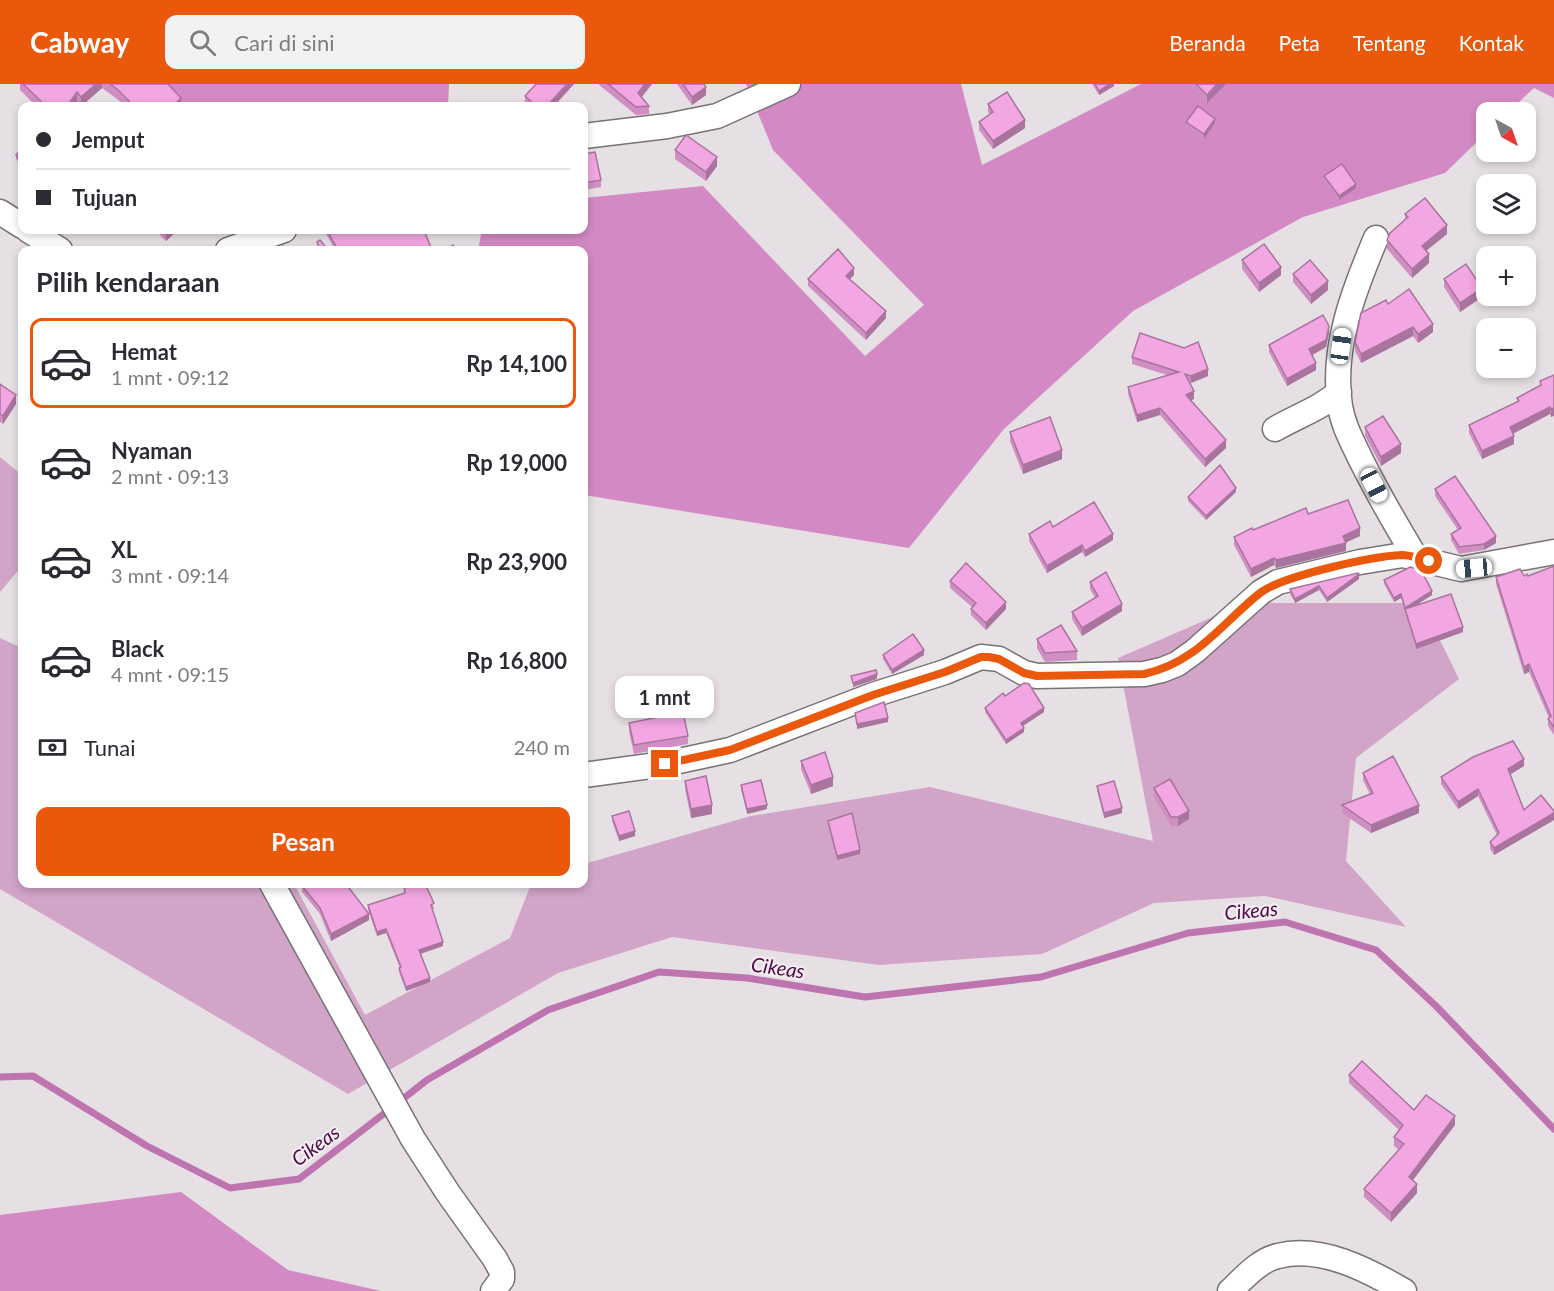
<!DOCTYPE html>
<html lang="id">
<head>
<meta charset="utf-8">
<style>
  :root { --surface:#fff; --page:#f2f2f3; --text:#2b2b33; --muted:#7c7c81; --line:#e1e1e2; --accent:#ea580c }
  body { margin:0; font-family:Lato,sans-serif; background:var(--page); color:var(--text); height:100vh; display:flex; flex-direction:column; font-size:22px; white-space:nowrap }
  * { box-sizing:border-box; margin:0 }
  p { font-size:20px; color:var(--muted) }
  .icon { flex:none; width:33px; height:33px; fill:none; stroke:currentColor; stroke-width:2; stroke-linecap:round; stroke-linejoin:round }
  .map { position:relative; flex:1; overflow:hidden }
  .details { position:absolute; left:18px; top:162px; width:570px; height:642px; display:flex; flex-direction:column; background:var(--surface); border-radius:12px; box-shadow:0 3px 9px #0003 }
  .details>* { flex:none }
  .banner { position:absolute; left:18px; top:18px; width:570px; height:132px; border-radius:12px; box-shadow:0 3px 9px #0003; display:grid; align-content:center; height:132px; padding:0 18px; background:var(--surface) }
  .needle { width:39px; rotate:140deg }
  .buttons { position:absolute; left:1476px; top:18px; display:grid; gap:12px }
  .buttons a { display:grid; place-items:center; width:60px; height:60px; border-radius:12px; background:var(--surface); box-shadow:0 3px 9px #0003; font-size:30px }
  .end { position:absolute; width:27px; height:27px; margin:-14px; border:8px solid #ea580c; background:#fff; box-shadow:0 0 0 3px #fff }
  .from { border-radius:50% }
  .bubble { position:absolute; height:42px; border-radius:12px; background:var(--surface); box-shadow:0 3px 9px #0003; font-size:20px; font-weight:700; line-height:42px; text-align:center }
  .car { position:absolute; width:18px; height:36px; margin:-18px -9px; border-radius:8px; box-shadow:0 0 4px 2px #0007; background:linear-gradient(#fff 24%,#345 0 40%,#fff 0 76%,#345 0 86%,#fff 0) }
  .banner b { display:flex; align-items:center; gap:21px; height:57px; font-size:22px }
  .banner b+b { border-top:2px solid var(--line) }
  .banner i { width:15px; height:15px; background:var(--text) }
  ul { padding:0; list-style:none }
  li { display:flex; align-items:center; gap:18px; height:90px; margin:0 12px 9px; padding:0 6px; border:3px solid transparent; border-radius:12px }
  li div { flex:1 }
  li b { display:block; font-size:22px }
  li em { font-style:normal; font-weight:700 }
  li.current { border-color:var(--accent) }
  li>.icon { width:54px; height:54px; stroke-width:1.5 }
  h2 { padding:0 18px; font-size:27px; line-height:72px }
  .pay { display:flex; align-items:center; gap:15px; height:66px; padding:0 18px; font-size:22px }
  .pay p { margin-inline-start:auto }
  .button { display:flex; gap:12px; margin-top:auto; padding:12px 18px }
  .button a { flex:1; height:69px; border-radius:12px; background:var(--accent); color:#fff; font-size:24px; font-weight:700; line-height:69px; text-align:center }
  header { display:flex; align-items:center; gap:36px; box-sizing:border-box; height:84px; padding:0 30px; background:var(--accent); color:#fff }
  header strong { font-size:28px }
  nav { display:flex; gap:33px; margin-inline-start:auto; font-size:21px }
  .search { width:420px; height:54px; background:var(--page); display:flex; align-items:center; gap:15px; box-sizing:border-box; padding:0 21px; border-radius:12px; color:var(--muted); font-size:22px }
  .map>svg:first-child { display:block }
</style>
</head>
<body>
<header>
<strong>Cabway</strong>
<div class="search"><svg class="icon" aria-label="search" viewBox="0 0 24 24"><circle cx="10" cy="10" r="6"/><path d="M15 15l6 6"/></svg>Cari di sini</div>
<nav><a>Beranda</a><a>Peta</a><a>Tentang</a><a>Kontak</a></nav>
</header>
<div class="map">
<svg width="1554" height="1207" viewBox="0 0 1554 1207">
  <rect width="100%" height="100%" fill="#e6e0e4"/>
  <g fill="#d2a4c8">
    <path d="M0,373L22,391V482L0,508Z"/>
    <path d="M1245,519H1422L1459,595L1356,674L1346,777L1406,843L1265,812L1154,819L1042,870L879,881L672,853L558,889L348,1010L0,805V554L22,564V800H294L365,931L510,854L531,800H584V780L751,732L930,703L1153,757L1118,574Z"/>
  </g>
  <g fill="#d389c4">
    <path d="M119,0H449L448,22H139Z"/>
    <path d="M746,0H961L982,81L1141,0H1554V14L1534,4L1508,28H1486V49L1445,89L1303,133L1133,227L1004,345L909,464L584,411V166H478L482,146H584V114L703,102L865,272L924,221L773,66Z"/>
    <path d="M181,1108L288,1186L381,1207H0V1131Z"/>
  </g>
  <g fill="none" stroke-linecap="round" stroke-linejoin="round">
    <g stroke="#be75af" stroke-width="7">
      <path d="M0,993L33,992L147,1062L230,1104L299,1095L390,1025"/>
      <path d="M399,1018L427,996L548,926L659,888L747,894L865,913L1041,893L1188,849L1285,838L1376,866L1436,922L1554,1045"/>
    </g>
    <defs>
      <g id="street">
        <path d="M584,52L667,42L717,32L788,0"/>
        <path d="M0,128L22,142"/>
        <path d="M28,146L60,166"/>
        <path d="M1376,154C1354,206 1331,264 1340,322C1343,341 1352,357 1360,374C1377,408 1396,441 1416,474"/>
        <path d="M228,166L284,146"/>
        <path d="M1275,345C1297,332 1320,325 1339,308"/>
        <path d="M584,691L665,680L730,666L873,611L945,588L981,573L999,575L1024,589L1037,592L1144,590L1162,586L1177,580L1195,567L1261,508L1278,498L1360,478L1403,471L1461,485L1554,468"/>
        <path d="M272,800L413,1055L448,1109L495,1175L502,1188V1195L493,1207"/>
        <path d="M1230,1207C1243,1195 1259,1176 1278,1172C1321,1161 1368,1186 1404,1207"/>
      </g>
    </defs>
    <use href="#street" stroke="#787276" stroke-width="27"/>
    <use href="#street" stroke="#fff" stroke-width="24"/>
  </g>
  <g fill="#d08fc2">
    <path d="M20,0H168L181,22H125L117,15L102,4L82,22L77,18L74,22H36L20,6Z"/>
    <path d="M574,0L554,22H527L525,20V12Z"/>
    <path d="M598,0H652L642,13L649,22V30L636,31Z"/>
    <path d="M677,0H704L706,11L692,21Z"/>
    <path d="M1092,0H1114V2L1099,11Z"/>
    <path d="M1187,0H1226L1207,19Z"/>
    <path d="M988,20L1025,44L993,65L979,46V38L990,31L988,28Z"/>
    <path d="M1186,38L1215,39L1204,55L1186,42Z"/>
    <path d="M22,64V82L16,75V71Z"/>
    <path d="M675,66L717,82L706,97L675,75Z"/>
    <path d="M584,70L601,96V103L584,106Z"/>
    <path d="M1324,92L1356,104L1339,116L1324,96Z"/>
    <path d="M1405,130L1447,150L1426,167L1429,179L1412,194L1387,165V156L1405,135Z"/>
    <path d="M155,146H178L166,157Z"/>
    <path d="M324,146H424L432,166H335Z"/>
    <path d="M1242,176L1281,191L1259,208L1242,185Z"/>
    <path d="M1293,190L1328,206L1311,220L1293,198Z"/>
    <path d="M854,191L850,195L886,234L866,256L808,202V195Z"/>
    <path d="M1444,195L1482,213L1460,228L1444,203Z"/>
    <path d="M1388,220L1433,248L1418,259L1413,252L1361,279L1355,267V258Z"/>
    <path d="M1329,249L1326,263L1312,271L1316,286L1287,302L1269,268V261Z"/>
    <path d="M1132,273L1208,292L1191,299H1189L1194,315L1191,316L1226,364L1205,383L1160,331L1137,338L1128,310V303L1167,291L1132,280Z"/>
    <path d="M1554,291L1551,333L1550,330L1513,350L1514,360L1482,375L1469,349V341L1517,318V314L1540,302V297Z"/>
    <path d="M0,300L16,320L3,340L0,338Z"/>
    <path d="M1365,343L1401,369L1381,382L1365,352Z"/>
    <path d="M1010,348L1062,375L1023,390L1010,357Z"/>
    <path d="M1435,405L1496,459L1484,466L1459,470L1451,456V450L1458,446L1435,412Z"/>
    <path d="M1236,408L1206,436L1188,417V413Z"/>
    <path d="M1308,430L1360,452L1346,458V467L1276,484L1274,481L1251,493L1234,461V453L1253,446Z"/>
    <path d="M1053,443L1113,456L1085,473L1082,468L1047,489L1029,457V450Z"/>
    <path d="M1554,482V651L1548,642V635L1549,634L1529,588L1524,590L1496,500V493L1528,492Z"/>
    <path d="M1359,495L1327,518L1319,506L1295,519L1290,510V505Z"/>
    <path d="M1384,496L1432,511L1413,523L1463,548L1416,565L1401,514L1394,518L1384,500Z"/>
    <path d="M950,497L1006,525L986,546L971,531V525L972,523L950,504Z"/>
    <path d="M1090,498L1122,527L1082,552L1072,535V528L1095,514L1090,505Z"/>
    <path d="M1037,555L1077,567V576L1045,578L1037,564Z"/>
    <path d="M883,571H924L892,590L883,575Z"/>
    <path d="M1005,612L1044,628L1023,642L1024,648L1006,660L985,628V624Z"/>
    <path d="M629,639L688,652V660L634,670L629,648Z"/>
    <path d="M801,677L833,702L811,710L801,685Z"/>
    <path d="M1524,682L1510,690L1524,726L1554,727V736L1494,771L1490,765V758L1497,751L1478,712L1458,725L1441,700V693Z"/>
    <path d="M1363,689L1419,729L1371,749L1342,729V721L1370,710L1363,696Z"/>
    <path d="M685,697L712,730L691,734L685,705Z"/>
    <path d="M741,701L767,725L747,730L741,705Z"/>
    <path d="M1097,702L1122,729L1104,734L1097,706Z"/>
    <path d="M1154,704L1189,735L1178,742H1171L1154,713Z"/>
    <path d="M612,732L635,752L619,757L612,737Z"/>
    <path d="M828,737L860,770L837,776L828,741Z"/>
    <path d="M304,800H346L369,836L331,857L320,830L302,808V802Z"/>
    <path d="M403,800H425L434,824L432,825L443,862L421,870L430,898L406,907L399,888L400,884L386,849L377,852L368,826V821L404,809Z"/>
    <path d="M1349,991L1414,1026L1455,1041L1413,1096L1417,1109L1391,1138L1364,1113V1105L1399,1066L1394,1062V1053L1399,1046L1349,999Z"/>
  </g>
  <g fill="#a9749e">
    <path d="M96,0H102V4L81,22V13Z"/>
    <path d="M567,0H574L554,22H547Z"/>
    <path d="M645,0H652L638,17V9Z"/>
    <path d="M1110,0H1114V2L1099,11V7Z"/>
    <path d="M1217,0H1226L1207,19V11Z"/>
    <path d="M706,3V11L692,21V13Z"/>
    <path d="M77,8V18L74,22H67Z"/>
    <path d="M181,14V22H173Z"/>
    <path d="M1215,35V39L1204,55V50Z"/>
    <path d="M1025,36V44L993,65V57Z"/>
    <path d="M717,73V82L706,97V88Z"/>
    <path d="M1356,100V104L1339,116V112Z"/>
    <path d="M1447,141V150L1422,170V162Z"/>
    <path d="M168,146H178L166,157V147Z"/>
    <path d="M1429,170V179L1412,194V185Z"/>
    <path d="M1281,183V191L1259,208V199Z"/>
    <path d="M854,184V191L846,199V192Z"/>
    <path d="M1328,197V206L1311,220V211Z"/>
    <path d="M1482,204V213L1460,228V219Z"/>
    <path d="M886,227V234L866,256V249Z"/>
    <path d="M1433,240V248L1418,259V250Z"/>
    <path d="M1329,242V249L1326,263L1309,273V265Z"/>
    <path d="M1413,243V252L1361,279V270Z"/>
    <path d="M1316,279V286L1287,302V295Z"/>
    <path d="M1208,285V292L1191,299V292Z"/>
    <path d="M1194,307V315L1186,318V311Z"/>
    <path d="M16,311V320L3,340V332Z"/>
    <path d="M1550,323V330L1510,351V343Z"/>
    <path d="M1160,324V331L1137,338V331Z"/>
    <path d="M1554,324V332L1551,333V325Z"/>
    <path d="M1514,352V360L1482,375V367Z"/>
    <path d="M1226,356V364L1205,383V375Z"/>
    <path d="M1401,360V369L1381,382V373Z"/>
    <path d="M1062,366V375L1023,390V381Z"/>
    <path d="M1236,404V408L1206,436V432Z"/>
    <path d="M1360,444V452L1343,460V452Z"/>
    <path d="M1113,450V456L1085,473V467Z"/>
    <path d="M1496,452V459L1484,466V460Z"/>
    <path d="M1346,459V467L1276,484V476Z"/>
    <path d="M1082,461V468L1047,489V482Z"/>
    <path d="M1274,474V481L1251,493V485Z"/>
    <path d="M1359,490V495L1327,518V514Z"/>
    <path d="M1319,502V506L1295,519V515Z"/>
    <path d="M1432,507V511L1405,528V524Z"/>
    <path d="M1401,510V514L1394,518V514Z"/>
    <path d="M1006,518V525L986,546V539Z"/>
    <path d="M1122,520V527L1082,552V544Z"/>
    <path d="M1463,543V548L1416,565V560Z"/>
    <path d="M924,566V571L892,590V586Z"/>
    <path d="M1529,580V588L1524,590V583Z"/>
    <path d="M877,590V595L853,603V599Z"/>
    <path d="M1044,624V628L1021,643V639Z"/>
    <path d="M888,634V638L857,645V640Z"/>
    <path d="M1024,644V648L1006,660V656Z"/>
    <path d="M1524,675V682L1508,692V685Z"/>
    <path d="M833,693V702L811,710V701Z"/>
    <path d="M1478,705V712L1458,725V718Z"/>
    <path d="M712,721V730L691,734V725Z"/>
    <path d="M767,721V725L747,730V725Z"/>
    <path d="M1419,721V729L1371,749V741Z"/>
    <path d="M1122,724V729L1104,734V729Z"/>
    <path d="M1189,727V735L1178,742V733Z"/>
    <path d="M1554,729V736L1494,771V764Z"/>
    <path d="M635,747V752L619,757V752Z"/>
    <path d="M860,766V770L837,776V772Z"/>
    <path d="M369,830V836L331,857V850Z"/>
    <path d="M386,845V849L377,852V848Z"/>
    <path d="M443,858V862L419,870V866Z"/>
    <path d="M430,894V898L406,907V903Z"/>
    <path d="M1455,1032V1041L1409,1101V1093Z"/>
    <path d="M1417,1100V1109L1391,1138V1129Z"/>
  </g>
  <g fill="#f2a6e2" stroke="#a9749e" stroke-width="1.5">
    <path d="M23,0H96L81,13L77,8L67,22H46Z"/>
    <path d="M110,0H168L181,14L173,22H134L117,5Z"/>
    <path d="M536,0H567L547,22H536L525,12Z"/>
    <path d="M608,0H645L638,9L649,22L636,23Z"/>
    <path d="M683,0H704L706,3L692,13Z"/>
    <path d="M1095,0H1110L1099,7Z"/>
    <path d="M1196,0H1217L1207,11Z"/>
    <path d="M1007,8L1025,36L993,57L979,38L993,28L988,20Z"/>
    <path d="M1198,22L1215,35L1204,50L1186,38Z"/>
    <path d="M686,51L717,73L706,88L675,66Z"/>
    <path d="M22,64V78L16,71Z"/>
    <path d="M595,68L601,96L584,99V70Z"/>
    <path d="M1342,80L1356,100L1339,112L1324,92Z"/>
    <path d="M1425,114L1447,141L1422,162L1429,170L1412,185L1387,156L1390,149L1408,133L1405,130Z"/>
    <path d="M327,146H424L432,166H338Z"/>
    <path d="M320,156L328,166H320L317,158Z"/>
    <path d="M1264,160L1281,183L1259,199L1242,176Z"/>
    <path d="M453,161L456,166H445Z"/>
    <path d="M283,162L286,166H275Z"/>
    <path d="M838,165L854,184L846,192L886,227L866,249L808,195Z"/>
    <path d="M1310,176L1328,197L1311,211L1293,190Z"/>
    <path d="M1466,180L1482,204L1460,219L1444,195Z"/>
    <path d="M1409,205L1433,240L1418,250L1413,243L1361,270L1355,258L1361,229L1386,216L1388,220Z"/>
    <path d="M1323,231L1329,242L1326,256L1309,265L1316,279L1287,295L1269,261Z"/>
    <path d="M1140,249L1184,264L1198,258L1208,285L1191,292L1185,290L1194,307L1186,311L1226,356L1205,375L1160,324L1137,331L1128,303L1179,288L1132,273Z"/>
    <path d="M1554,291V324L1551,325L1550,323L1510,343L1514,352L1482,367L1469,341L1519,317L1517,314L1541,301L1540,297Z"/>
    <path d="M0,300L16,311L3,332L0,330Z"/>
    <path d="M1383,332L1401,360L1381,373L1365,343Z"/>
    <path d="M1050,333L1062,366L1023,381L1010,348Z"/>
    <path d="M1220,381L1236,404L1206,432L1188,413Z"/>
    <path d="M1455,392L1496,452L1484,460L1459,463L1451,450L1461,444L1435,405Z"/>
    <path d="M1348,416L1360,444L1343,452L1346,459L1276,476L1274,474L1251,485L1234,453L1252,444L1253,446L1306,424L1308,430Z"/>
    <path d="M1094,418L1113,450L1085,467L1082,461L1047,482L1029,450L1050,437L1053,443Z"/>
    <path d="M966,479L1006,518L986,539L971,525L976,519L950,497Z"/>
    <path d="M1554,482V643L1548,635L1551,632L1529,580L1524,583L1496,493L1520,485L1524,492L1527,490L1528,492Z"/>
    <path d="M1410,483L1421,486L1432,507L1405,524L1401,510L1394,514L1384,496Z"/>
    <path d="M1106,488L1122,520L1082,544L1072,528L1098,512L1090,498Z"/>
    <path d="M1358,489L1359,490L1327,514L1319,502L1295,515L1290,505Z"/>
    <path d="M1451,510L1463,543L1416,560L1405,525Z"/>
    <path d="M1061,541L1077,567L1045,569L1037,555Z"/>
    <path d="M913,550L924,566L892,586L883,571Z"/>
    <path d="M876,586L877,590L853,599L851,592Z"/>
    <path d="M1024,599L1029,600L1044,624L1021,639L1024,644L1006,656L985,624L1003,609L1005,612Z"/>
    <path d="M884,618L888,634L857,640L855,629Z"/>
    <path d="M683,628L688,652L634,661L629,639Z"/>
    <path d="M1513,657L1524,675L1508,685L1524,726L1541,711L1554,727V729L1494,764L1490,758L1499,749L1478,705L1458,718L1441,693L1473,673Z"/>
    <path d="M825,668L833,693L811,701L801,677Z"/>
    <path d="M1393,672L1419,721L1371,741L1342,721L1373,709L1363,689Z"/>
    <path d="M706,692L712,721L691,725L685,697Z"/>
    <path d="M1170,695L1189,727L1178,733H1171L1154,704Z"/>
    <path d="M761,696L767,721L747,725L741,701Z"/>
    <path d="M1114,697L1122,724L1104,729L1097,702Z"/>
    <path d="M629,727L635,747L619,752L612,732Z"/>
    <path d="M852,729L860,766L837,772L828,737Z"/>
    <path d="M305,800H346L369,830L331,850L320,824L302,802Z"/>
    <path d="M404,800H425L434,819L431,821L443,858L419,866L430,894L406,903L399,884L401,883L386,845L377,848L368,821L405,809Z"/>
    <path d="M1362,977L1414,1026L1426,1011L1455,1032L1409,1093L1417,1100L1391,1129L1364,1105L1404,1060L1394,1053L1403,1041L1349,991Z"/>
  </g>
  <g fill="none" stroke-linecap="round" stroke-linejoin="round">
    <path stroke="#ea580c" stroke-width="8" d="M665,680L730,666L873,611L945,588L981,573H989L999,575L1024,589L1037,592L1144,590C1196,579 1221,540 1260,509C1282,492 1373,472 1402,471C1411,471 1420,475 1429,477"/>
  </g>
  <g text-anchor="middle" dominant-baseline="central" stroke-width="4.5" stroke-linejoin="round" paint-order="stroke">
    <g font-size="20" font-style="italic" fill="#4d0944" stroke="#f3edf2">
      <text transform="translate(1251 826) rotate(-5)">Cikeas</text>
      <text transform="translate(778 883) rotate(8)">Cikeas</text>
      <text transform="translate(315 1061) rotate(-36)">Cikeas</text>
    </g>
  </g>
</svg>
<div class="buttons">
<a><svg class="needle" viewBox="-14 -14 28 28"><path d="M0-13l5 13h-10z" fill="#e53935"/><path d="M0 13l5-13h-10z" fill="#7c7c81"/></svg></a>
<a><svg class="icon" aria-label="layers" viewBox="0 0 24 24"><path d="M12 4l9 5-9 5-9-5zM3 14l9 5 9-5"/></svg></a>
<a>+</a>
<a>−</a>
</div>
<i class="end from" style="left:1429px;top:477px"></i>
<i class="end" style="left:665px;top:680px"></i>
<div class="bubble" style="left:615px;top:592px;width:99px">1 mnt</div>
<i class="car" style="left:1341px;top:262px;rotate:8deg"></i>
<i class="car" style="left:1374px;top:401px;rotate:152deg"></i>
<i class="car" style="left:1474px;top:484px;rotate:265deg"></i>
<div class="banner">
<b><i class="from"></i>Jemput</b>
<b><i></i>Tujuan</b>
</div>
<section class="details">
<h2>Pilih kendaraan</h2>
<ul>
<li class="current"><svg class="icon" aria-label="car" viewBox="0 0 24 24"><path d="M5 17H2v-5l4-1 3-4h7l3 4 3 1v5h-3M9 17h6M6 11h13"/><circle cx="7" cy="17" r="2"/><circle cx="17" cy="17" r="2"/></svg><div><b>Hemat</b><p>1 mnt · 09:12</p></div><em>Rp 14,100</em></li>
<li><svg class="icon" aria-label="car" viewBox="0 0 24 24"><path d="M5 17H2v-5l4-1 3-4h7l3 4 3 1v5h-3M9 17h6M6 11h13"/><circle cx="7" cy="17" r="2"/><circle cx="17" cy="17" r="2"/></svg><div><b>Nyaman</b><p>2 mnt · 09:13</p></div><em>Rp 19,000</em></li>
<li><svg class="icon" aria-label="car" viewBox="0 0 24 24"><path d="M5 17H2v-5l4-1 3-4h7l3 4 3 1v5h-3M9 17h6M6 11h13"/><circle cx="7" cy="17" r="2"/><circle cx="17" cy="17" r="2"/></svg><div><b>XL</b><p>3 mnt · 09:14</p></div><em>Rp 23,900</em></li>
<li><svg class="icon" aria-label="car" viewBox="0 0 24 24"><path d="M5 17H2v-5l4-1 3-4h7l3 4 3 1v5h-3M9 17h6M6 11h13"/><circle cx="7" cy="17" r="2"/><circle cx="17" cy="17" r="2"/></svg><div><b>Black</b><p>4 mnt · 09:15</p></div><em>Rp 16,800</em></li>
</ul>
<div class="pay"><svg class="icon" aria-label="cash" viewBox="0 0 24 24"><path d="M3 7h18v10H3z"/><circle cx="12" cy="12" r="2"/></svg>Tunai<p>240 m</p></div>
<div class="button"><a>Pesan</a></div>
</section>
</div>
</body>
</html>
